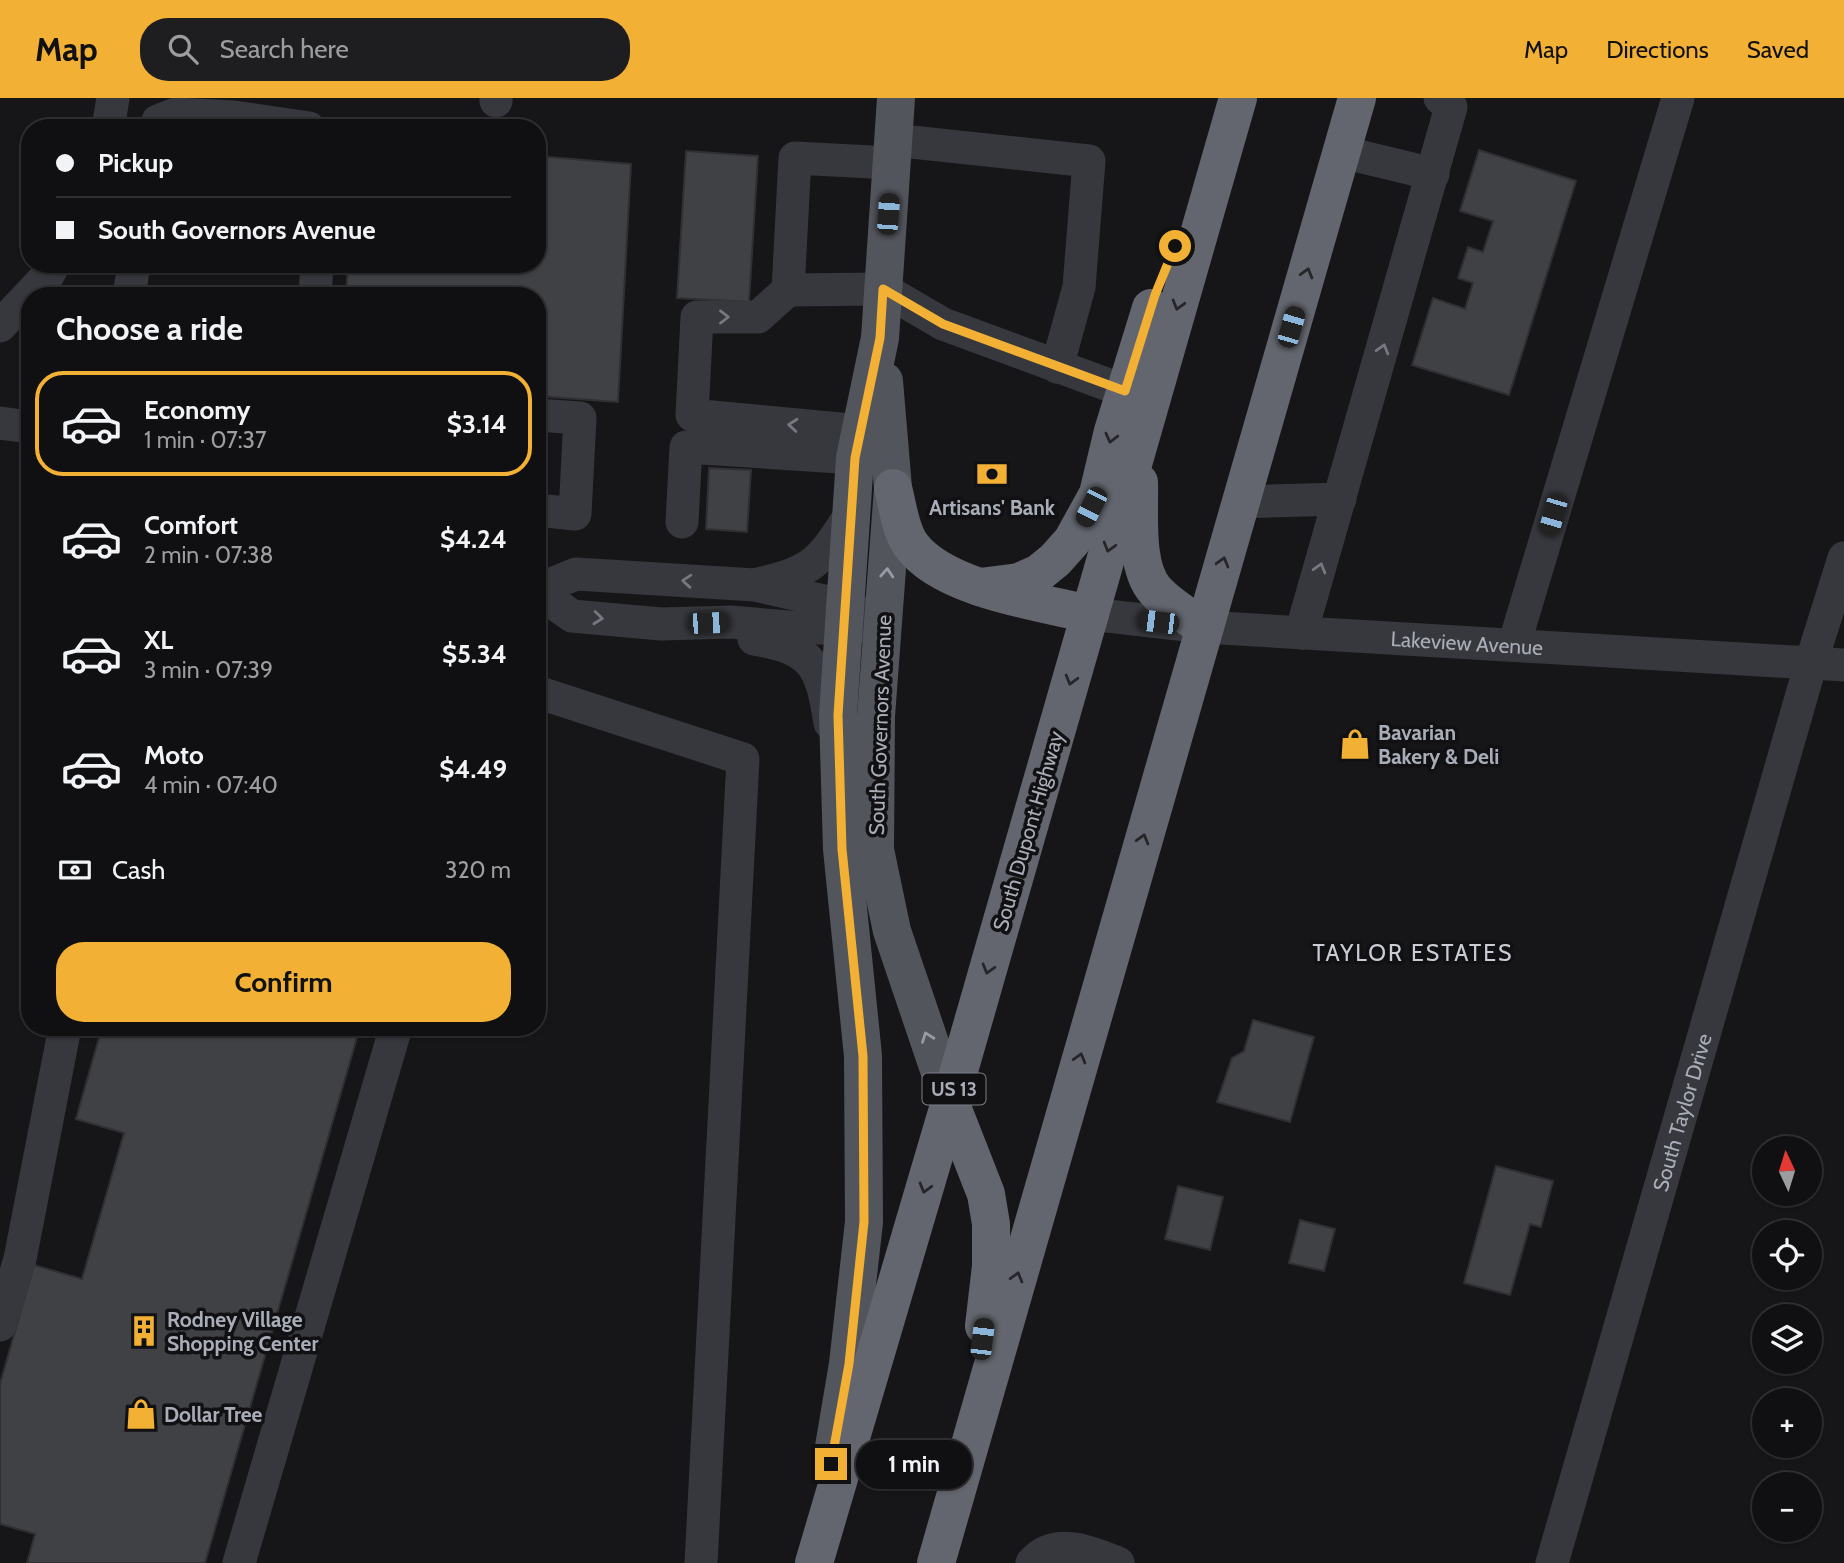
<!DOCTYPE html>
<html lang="en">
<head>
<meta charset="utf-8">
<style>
  :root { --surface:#101012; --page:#1e1e20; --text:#f1f3f6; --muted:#9c9d9f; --line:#303032; --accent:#f2b134 }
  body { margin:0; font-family:Cabin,sans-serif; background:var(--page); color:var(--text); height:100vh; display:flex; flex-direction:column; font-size:26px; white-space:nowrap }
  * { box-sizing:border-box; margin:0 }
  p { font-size:23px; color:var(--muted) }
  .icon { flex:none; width:38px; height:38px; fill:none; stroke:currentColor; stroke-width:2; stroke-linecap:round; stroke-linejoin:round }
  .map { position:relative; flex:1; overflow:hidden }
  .panel { position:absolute; left:21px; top:189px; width:525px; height:749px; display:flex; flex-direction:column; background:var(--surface); border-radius:28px; box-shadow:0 2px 5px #0004,0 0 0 2px var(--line) }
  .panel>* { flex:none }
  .guide { position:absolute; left:21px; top:21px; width:525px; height:154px; border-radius:28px; box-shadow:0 2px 5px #0004,0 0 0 2px var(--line); display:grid; align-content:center; height:154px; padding:0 35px; background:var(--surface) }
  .needle { width:46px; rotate:356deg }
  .tools { position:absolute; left:1752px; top:1038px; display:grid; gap:14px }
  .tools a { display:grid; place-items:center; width:70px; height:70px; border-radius:50%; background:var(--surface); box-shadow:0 2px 5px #0004,0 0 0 2px var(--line); font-size:35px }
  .end { position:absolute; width:32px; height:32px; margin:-16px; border:9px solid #f2b134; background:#111; box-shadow:0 0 0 4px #111 }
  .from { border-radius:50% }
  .bubble { position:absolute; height:49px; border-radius:24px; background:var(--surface); box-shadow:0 2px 5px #0004,0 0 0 2px var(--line); font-size:23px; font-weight:800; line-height:49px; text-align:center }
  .car { position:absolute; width:21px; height:42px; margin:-21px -10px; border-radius:9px; box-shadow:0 0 5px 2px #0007; background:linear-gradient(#222 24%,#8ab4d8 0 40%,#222 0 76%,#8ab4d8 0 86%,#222 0) }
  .guide b { display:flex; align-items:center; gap:24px; height:66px; font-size:26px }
  .guide b+b { border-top:2px solid var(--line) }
  .guide i { width:18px; height:18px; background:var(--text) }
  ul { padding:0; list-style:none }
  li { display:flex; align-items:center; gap:21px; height:105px; margin:0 14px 10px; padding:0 21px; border:4px solid transparent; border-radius:28px }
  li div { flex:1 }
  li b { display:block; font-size:26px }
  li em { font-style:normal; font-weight:800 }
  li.on { border-color:var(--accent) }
  li>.icon { width:63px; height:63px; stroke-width:1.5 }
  h2 { padding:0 35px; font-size:32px; line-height:84px }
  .pay { display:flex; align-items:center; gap:18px; height:77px; padding:0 35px; font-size:26px }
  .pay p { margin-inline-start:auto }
  .button { display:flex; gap:14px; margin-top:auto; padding:14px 35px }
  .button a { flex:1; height:80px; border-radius:28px; background:var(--accent); color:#111; font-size:28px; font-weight:800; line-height:80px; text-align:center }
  header { display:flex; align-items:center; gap:42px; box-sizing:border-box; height:98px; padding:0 35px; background:var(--accent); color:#111 }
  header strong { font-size:33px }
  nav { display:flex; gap:38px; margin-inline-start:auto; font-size:24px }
  .search { width:490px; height:63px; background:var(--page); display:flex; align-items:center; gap:18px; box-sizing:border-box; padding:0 24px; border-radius:28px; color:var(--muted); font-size:26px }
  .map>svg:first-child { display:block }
</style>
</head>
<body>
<header>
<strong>Map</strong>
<div class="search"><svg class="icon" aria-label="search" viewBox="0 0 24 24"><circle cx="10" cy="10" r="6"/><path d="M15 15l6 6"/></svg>Search here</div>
<nav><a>Map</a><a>Directions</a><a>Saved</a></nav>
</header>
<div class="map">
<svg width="1844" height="1465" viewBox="0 0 1844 1465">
  <rect width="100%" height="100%" fill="#161618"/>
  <g fill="#404145" stroke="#303034" stroke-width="2">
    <path d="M1479,52L1576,83L1509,297L1412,267L1433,200L1465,211L1473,185L1458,180L1468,149L1483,154L1493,123L1460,113Z"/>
    <path d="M686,53L758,58L749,204L677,200Z"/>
    <path d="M537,58L631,66L618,304L537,298V198H346L348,166H537Z"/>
    <path d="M709,370L751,372L747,434L706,431Z"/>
    <path d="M1253,922L1314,939L1290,1024L1217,1004L1232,960L1244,953Z"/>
    <path d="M102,929H360L205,1465H27L35,1436L0,1426V1286L34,1167L82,1181L124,1035L76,1021Z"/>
    <path d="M1496,1068L1553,1083L1541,1129L1530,1126L1510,1197L1464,1185Z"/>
    <path d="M1178,1088L1223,1099L1210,1152L1165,1141Z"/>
    <path d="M1300,1122L1335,1131L1324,1173L1289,1165Z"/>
  </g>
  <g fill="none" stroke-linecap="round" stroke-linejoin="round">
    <g stroke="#37383d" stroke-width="33">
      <path d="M496,3V0"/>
      <path d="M108,30L113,0"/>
      <path d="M157,30L158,23L176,16L234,19L309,30"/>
      <path d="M893,42L1089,63L1079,189L1057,269"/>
      <path d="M1342,54L1433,76"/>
      <path d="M891,65L795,60L788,192L883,191L943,226L1125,293"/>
      <path d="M788,192L758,219H697L692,317L861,333"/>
      <path d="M129,198L134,166"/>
      <path d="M315,198L317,166"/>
      <path d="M0,228L48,177L54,166"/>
      <path d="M537,317L580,320L575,416L537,412"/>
      <path d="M0,325L30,329"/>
      <path d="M1240,404L1340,401"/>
      <path d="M682,424L686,349L855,360"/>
      <path d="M758,486C814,473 820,464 851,416"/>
      <path d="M537,492L576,476L755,487L846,508L883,525"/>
      <path d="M537,493L572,518L661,526L731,524L800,530H844L870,527"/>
      <path id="s1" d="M1090,516L1204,529L1844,567"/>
      <path d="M1301,535L1451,9L1440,0"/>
      <path d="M754,541C814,551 821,568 830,625"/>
      <path d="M1514,547L1678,0"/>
      <path d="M537,594L743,661L701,1465"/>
      <path d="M0,1227L20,1161L65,929"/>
      <path d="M239,1465L396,929"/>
      <path d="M1032,1465C1055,1438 1091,1454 1118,1465"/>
      <path id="s2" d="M1552,1465L1811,565L1844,460"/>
    </g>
    <g stroke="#53555c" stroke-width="38">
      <path d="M884,283L893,390L876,618L875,752L892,833L950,1004"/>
      <path d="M834,1349L848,1266L864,1124L863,958L842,751L838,617L855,360L880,240L896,0"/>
    </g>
    <g stroke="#63666e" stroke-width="38">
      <path d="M1139,384C1140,415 1134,468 1155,492C1168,507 1187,518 1204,529"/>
      <path d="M893,390C898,408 900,432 911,447C943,491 1039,504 1090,516"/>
      <path d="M980,489L1019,484L1039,475L1055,462L1072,443L1098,396L1113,333L1151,210"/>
      <path d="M950,1004L986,1096L991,1126V1168L984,1228"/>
      <path d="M814,1465L950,1004L1238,0"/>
      <path d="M936,1465L1357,0"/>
    </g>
  </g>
  <defs><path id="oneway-chevron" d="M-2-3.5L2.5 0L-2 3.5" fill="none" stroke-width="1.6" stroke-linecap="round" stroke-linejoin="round" transform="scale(1.75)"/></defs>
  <g stroke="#26262a">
    <use href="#oneway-chevron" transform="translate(1307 175) rotate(-74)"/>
    <use href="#oneway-chevron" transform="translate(1178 207) rotate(106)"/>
    <use href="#oneway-chevron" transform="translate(1111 340) rotate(104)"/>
    <use href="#oneway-chevron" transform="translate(1109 449) rotate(106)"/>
    <use href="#oneway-chevron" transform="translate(1223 464) rotate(-74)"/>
    <use href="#oneway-chevron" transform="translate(1071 582) rotate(106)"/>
    <use href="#oneway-chevron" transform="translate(1143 741) rotate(-74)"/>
    <use href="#oneway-chevron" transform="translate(988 871) rotate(106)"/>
    <use href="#oneway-chevron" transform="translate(1080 960) rotate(-74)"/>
    <use href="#oneway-chevron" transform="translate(925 1090) rotate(106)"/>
    <use href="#oneway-chevron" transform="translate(1017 1179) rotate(-74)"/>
  </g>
  <g stroke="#757881">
    <use href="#oneway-chevron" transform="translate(724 219)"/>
    <use href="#oneway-chevron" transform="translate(1383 251) rotate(-74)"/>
    <use href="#oneway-chevron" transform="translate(793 327) rotate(-175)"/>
    <use href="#oneway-chevron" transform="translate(1320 470) rotate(-74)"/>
    <use href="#oneway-chevron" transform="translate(687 483) rotate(-176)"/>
    <use href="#oneway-chevron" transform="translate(598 520) rotate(6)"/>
  </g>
  <g stroke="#979ba6">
    <use href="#oneway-chevron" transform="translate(887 475) rotate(-86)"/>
    <use href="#oneway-chevron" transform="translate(927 939) rotate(-110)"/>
  </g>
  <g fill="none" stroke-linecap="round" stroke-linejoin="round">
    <path stroke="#f2b134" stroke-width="9" d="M831,1366L849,1266L864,1124L863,958L842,751L838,617L855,360L880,240L883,191L943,226L1125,293L1155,197L1175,148"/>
  </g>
  <defs>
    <symbol id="bank-bare" viewBox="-9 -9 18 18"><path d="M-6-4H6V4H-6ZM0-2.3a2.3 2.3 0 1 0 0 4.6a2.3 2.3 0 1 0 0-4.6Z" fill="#f2b134" stroke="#111113" stroke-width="2.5" paint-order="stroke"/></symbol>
    <symbol id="shop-bare" viewBox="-9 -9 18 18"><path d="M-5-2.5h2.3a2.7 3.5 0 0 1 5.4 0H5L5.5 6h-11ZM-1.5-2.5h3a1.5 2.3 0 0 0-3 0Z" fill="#f2b134" stroke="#111113" stroke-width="2.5" paint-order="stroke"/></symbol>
    <symbol id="building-bare" viewBox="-9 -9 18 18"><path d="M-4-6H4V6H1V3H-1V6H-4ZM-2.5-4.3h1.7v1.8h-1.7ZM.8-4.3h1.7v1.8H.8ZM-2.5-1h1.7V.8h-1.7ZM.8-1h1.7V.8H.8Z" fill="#f2b134" stroke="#111113" stroke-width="2.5" paint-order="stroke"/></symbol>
  </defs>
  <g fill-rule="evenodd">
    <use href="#bank-bare" x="970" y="354" width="44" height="44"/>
    <use href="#shop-bare" x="1333" y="624" width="44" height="44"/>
    <use href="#building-bare" x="122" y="1211" width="44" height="44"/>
    <use href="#shop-bare" x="119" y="1294" width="44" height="44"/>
  </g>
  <g text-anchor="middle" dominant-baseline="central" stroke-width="7" stroke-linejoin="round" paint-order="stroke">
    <rect fill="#111113" stroke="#7b7e86" stroke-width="2" x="922.5" y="975.5" width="63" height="31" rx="5"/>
    <g font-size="19" font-weight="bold" fill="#a8adb8">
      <text x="954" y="991">US 13</text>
    </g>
    <g font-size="21" font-weight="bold" fill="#a8adb8" stroke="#111113" text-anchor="start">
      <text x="992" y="409" text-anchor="middle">Artisans' Bank</text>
      <text x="1378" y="634">Bavarian<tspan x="1378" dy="24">Bakery &amp; Deli</tspan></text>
      <text x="167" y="1221">Rodney Village<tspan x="167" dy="24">Shopping Center</tspan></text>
      <text x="164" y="1316">Dollar Tree</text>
    </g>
    <g font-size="21" fill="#a8adb8" stroke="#111113">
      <text stroke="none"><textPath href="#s1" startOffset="378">Lakeview Avenue</textPath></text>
      <text transform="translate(880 627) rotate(-88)">South Governors Avenue</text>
      <text transform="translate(1028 733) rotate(-74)">South Dupont Highway</text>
      <text stroke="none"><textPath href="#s2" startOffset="469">South Taylor Drive</textPath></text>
    </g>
    <g font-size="23" letter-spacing="2" fill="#c9ccd4" stroke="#111113">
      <text x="1413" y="855">TAYLOR ESTATES</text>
    </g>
  </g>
</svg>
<div class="tools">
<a><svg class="needle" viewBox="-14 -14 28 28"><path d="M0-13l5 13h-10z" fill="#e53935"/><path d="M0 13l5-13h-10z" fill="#9c9d9f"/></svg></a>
<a><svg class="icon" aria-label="locate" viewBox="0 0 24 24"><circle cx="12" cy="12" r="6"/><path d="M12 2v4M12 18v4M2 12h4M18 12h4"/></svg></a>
<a><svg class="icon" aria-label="layers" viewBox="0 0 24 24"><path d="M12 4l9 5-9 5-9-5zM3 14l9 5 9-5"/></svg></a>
<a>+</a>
<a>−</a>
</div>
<i class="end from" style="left:1175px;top:148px"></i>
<i class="end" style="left:831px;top:1366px"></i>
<div class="bubble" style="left:856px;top:1342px;width:116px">1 min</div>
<i class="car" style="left:888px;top:116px;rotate:4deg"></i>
<i class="car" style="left:1291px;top:229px;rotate:16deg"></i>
<i class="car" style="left:1091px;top:409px;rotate:207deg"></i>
<i class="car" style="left:1553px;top:417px;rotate:196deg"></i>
<i class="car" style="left:1158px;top:524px;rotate:277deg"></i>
<i class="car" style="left:708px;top:525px;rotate:88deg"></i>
<i class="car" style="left:982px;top:1241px;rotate:7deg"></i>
<div class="guide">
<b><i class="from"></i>Pickup</b>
<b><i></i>South Governors Avenue</b>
</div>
<section class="panel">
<h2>Choose a ride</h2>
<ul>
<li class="on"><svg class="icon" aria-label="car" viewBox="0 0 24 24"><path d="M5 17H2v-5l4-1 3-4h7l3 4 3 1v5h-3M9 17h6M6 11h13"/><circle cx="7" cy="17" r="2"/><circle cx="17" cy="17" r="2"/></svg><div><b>Economy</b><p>1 min · 07:37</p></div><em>$3.14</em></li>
<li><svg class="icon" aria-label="car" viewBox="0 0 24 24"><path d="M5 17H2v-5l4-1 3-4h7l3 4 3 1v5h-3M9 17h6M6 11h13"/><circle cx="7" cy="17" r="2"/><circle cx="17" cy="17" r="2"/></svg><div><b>Comfort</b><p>2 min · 07:38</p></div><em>$4.24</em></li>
<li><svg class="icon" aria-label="car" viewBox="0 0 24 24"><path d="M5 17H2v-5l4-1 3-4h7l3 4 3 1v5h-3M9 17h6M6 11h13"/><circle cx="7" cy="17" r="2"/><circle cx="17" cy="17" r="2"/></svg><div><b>XL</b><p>3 min · 07:39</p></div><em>$5.34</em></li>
<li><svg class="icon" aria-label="car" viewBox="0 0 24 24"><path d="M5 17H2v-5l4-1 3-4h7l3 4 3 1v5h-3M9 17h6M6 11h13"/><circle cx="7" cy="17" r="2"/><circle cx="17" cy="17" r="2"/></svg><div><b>Moto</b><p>4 min · 07:40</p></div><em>$4.49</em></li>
</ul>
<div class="pay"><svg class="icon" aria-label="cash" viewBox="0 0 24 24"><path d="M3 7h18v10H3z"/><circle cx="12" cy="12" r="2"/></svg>Cash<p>320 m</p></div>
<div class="button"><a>Confirm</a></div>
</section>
</div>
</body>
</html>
